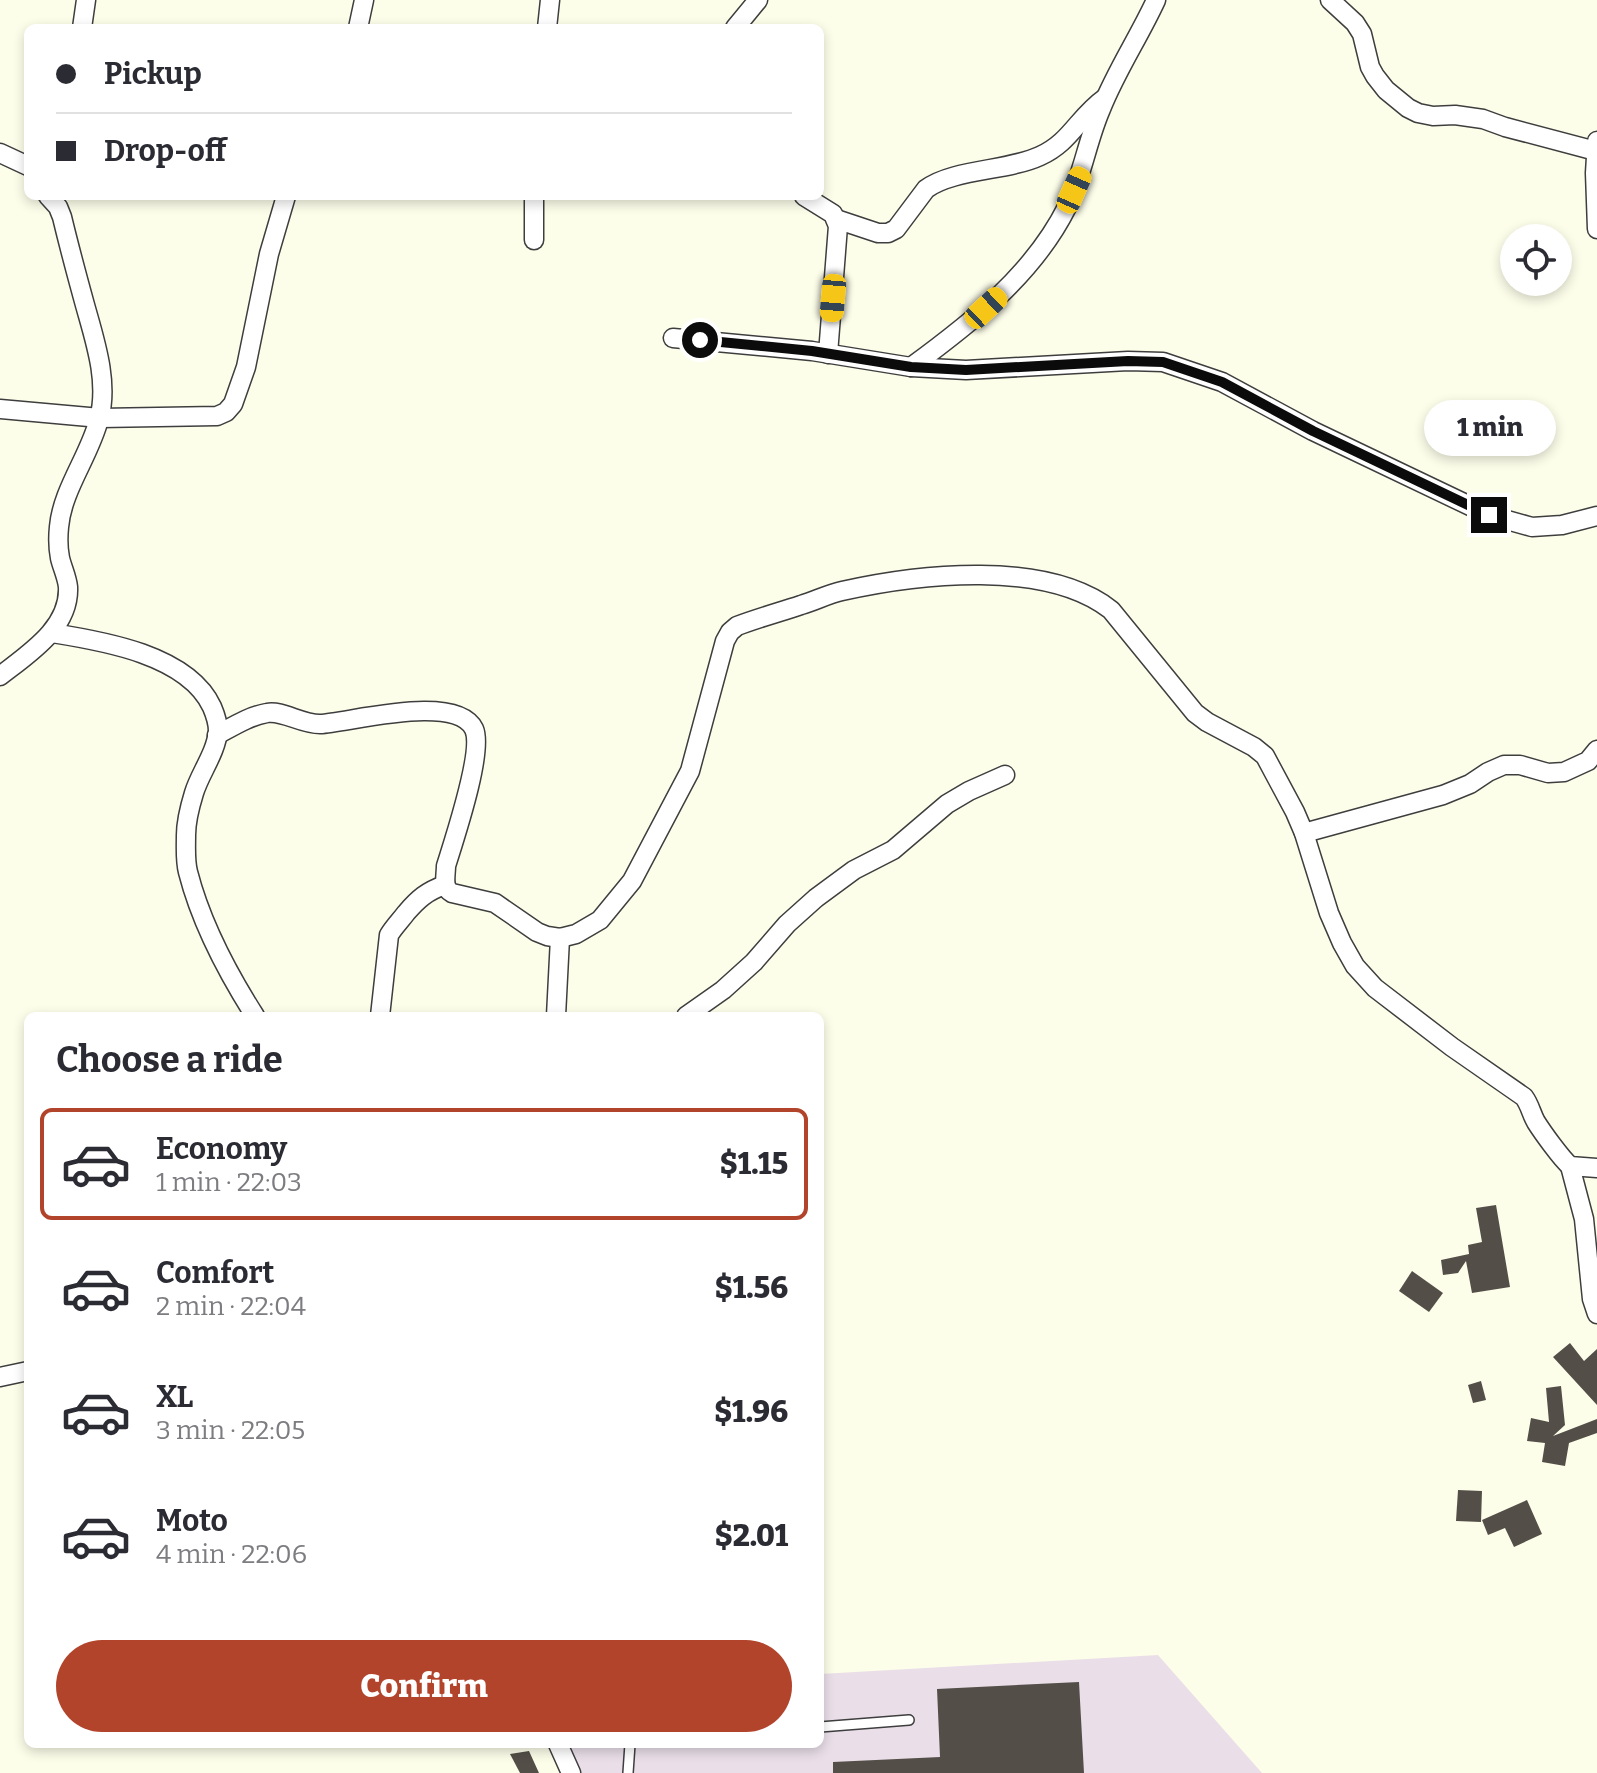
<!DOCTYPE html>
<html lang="en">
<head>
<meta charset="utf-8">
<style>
  :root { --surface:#fff; --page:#f7f7f7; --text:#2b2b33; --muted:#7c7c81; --line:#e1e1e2; --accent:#b2442c }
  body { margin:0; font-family:Bitter,serif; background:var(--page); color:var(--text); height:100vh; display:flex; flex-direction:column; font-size:30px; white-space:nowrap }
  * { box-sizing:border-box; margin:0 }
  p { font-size:26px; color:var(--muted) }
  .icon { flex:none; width:44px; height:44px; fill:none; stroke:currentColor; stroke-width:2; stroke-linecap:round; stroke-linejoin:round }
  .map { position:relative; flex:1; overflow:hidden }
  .side { position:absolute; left:24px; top:1012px; width:800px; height:736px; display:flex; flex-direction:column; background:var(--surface); border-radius:12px; box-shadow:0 4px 12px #0003 }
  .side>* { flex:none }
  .hud { position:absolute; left:24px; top:24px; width:800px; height:176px; border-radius:12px; box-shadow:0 4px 12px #0003; display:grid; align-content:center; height:176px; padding:0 32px; background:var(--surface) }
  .tools { position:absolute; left:1500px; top:224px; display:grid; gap:16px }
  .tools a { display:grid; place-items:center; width:72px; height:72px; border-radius:50%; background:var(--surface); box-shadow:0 4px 12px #0003; font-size:40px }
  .end { position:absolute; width:36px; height:36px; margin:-18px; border:10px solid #0b0b0b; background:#fff; box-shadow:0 0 0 4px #fff }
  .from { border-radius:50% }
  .bubble { position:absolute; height:56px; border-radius:28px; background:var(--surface); box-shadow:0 4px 12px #0003; font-size:26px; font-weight:800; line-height:56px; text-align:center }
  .car { position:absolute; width:24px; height:48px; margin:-24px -12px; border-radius:10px; box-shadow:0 0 6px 2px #0007; background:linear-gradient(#f5c518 24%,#345 0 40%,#f5c518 0 76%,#345 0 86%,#f5c518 0) }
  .hud b { display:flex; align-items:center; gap:28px; height:76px; font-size:30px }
  .hud b+b { border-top:2px solid var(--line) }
  .hud i { width:20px; height:20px; background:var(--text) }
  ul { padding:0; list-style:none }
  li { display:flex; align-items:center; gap:24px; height:112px; margin:0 16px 12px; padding:0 16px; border:4px solid transparent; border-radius:12px }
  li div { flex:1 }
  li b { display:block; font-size:30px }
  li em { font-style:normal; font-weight:800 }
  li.active { border-color:var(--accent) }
  li>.icon { width:72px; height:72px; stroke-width:1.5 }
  h2 { padding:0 32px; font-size:36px; line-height:96px }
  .button { display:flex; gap:16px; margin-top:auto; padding:16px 32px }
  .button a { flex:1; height:92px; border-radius:48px; background:var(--accent); color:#fff; font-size:32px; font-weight:800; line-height:92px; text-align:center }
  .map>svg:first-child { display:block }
</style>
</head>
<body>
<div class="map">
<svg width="1597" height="1773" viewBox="0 0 1597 1773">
  <rect width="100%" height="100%" fill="#fdfeea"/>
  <path fill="#eadfe9" d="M1158,1655L1262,1773H580L569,1744H820V1674Z"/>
  <g fill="#534f48">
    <path d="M1496,1205L1510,1287L1472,1293L1466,1261L1458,1273L1443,1275L1441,1260L1469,1254L1468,1245L1482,1242L1476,1208Z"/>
    <path d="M1412,1271L1443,1293L1429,1312L1399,1291Z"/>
    <path d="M1570,1343L1584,1361L1597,1349V1405L1553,1357Z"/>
    <path d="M1481,1381L1486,1400L1473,1403L1468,1385Z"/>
    <path d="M1561,1386L1565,1425L1553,1436L1597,1419V1433L1569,1443L1565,1466L1542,1462L1545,1443L1527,1441L1531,1418L1549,1422L1546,1388Z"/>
    <path d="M1458,1490L1482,1491L1481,1522L1456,1521Z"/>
    <path d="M1527,1500L1542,1534L1514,1547L1505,1528L1488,1535L1482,1520Z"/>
    <path d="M1079,1682L1084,1773H833V1762L940,1757L937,1689Z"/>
    <path d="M529,1751L539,1773H520L510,1754Z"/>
  </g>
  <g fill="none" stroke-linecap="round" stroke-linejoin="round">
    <defs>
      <g id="lane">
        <path d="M820,1727L909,1720"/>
        <path d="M628,1773L630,1744"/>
      </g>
      <g id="street">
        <path d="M1330,0L1355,23L1362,34L1370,67L1375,76L1386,90L1408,108L1418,113L1433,116L1455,115L1483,119L1505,127L1596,151"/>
        <path d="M82,28L86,0"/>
        <path d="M358,28L364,0"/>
        <path d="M547,28L550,0"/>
        <path d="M735,28L758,0"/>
        <path d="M1597,141L1595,173L1597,229"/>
        <path d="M0,153L28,166"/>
        <path d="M804,196L833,214L838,226L828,354"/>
        <path d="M836,219L878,233H888L896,229L926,189C953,169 1008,171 1040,156C1071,142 1078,117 1105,98"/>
        <path d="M534,240V196"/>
        <path d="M673,338L812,351L911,367L966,370L1128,361L1163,362L1222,382L1313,431L1489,515L1532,527L1562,525L1597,516"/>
        <path d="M911,367C971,323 1033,275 1067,207C1083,174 1087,141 1101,109C1116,71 1139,37 1156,0"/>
        <path d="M0,409L100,418L217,416L226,412L233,404L246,367L269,254L286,196"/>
        <path d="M52,633C103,641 188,655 212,707C215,714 218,723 218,731C216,753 200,773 194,793C190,806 186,822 186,835C186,847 185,861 188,872C201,923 227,972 255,1016"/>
        <path d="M0,676C28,654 70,628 68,587C67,577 62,567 60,558C58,548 58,537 59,527C62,490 90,455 99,419C109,382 95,341 85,305C77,276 69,246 62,217L58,207L48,196"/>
        <path d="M217,735C232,727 249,716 267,713C282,710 301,724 320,724C352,722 456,693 474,729C484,751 454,840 446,866C446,876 442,888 452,893L495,903L537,932L547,936L560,938L576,934L600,920L632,881L690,771L725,641L730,632L737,626C758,618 780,612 801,605C815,601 828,594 842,591C918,574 1046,559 1111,610L1195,713L1207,722L1254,747L1265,756L1295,812L1304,833L1329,913L1342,943L1355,966L1375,988L1452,1047L1524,1097C1530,1105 1531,1113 1536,1122C1543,1133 1561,1158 1570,1166L1597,1168"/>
        <path d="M1304,833L1443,795L1470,784L1488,772L1504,765H1520L1548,773L1564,772L1588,761L1597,750"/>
        <path d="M380,1016L389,935C394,927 400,921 406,913C418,899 427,891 445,885"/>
        <path d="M556,1016L560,938"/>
        <path d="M686,1016L723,990L754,962L787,924L816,898L854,870L893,850L947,804L969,791L1005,775"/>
        <path d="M1570,1166L1584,1219L1592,1299L1597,1314"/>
        <path d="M0,1377L28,1371"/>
        <path d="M558,1744L571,1773"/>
      </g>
    </defs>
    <use href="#lane" stroke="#3e3e3e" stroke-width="12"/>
    <use href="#street" stroke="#3e3e3e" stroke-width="21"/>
    <use href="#lane" stroke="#fff" stroke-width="9"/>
    <use href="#street" stroke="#fff" stroke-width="18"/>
  </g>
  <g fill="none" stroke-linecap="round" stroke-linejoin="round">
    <path stroke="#0b0b0b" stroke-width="10" d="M700,340L812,351L911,367L966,370L1128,361L1163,362L1222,382L1313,431L1489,515"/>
  </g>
</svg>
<div class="tools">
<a><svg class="icon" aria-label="locate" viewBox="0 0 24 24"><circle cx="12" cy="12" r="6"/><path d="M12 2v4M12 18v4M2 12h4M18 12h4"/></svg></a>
</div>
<i class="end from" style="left:700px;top:340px"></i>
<i class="end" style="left:1489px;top:515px"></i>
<div class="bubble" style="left:1424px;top:400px;width:132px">1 min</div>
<i class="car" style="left:1074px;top:190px;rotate:24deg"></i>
<i class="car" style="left:833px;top:298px;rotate:185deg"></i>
<i class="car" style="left:986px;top:308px;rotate:47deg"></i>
<div class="hud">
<b><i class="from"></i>Pickup</b>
<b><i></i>Drop-off</b>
</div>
<section class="side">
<h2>Choose a ride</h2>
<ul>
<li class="active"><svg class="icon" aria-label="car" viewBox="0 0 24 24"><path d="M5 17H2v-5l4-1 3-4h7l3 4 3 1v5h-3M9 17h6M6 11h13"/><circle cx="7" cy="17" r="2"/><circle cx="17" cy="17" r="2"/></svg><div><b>Economy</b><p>1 min · 22:03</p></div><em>$1.15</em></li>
<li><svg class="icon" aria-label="car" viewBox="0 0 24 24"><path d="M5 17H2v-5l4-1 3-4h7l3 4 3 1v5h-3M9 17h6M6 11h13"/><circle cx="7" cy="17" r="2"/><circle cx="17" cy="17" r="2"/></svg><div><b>Comfort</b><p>2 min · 22:04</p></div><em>$1.56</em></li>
<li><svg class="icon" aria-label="car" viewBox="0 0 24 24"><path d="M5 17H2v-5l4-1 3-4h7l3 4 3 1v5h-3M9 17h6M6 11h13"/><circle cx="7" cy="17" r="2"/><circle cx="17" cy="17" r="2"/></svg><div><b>XL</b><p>3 min · 22:05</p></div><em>$1.96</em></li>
<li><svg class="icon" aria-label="car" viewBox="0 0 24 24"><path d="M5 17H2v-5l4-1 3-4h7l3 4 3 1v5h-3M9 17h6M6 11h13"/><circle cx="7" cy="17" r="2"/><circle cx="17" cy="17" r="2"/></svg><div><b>Moto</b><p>4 min · 22:06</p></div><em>$2.01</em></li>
</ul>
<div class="button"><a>Confirm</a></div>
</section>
</div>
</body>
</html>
